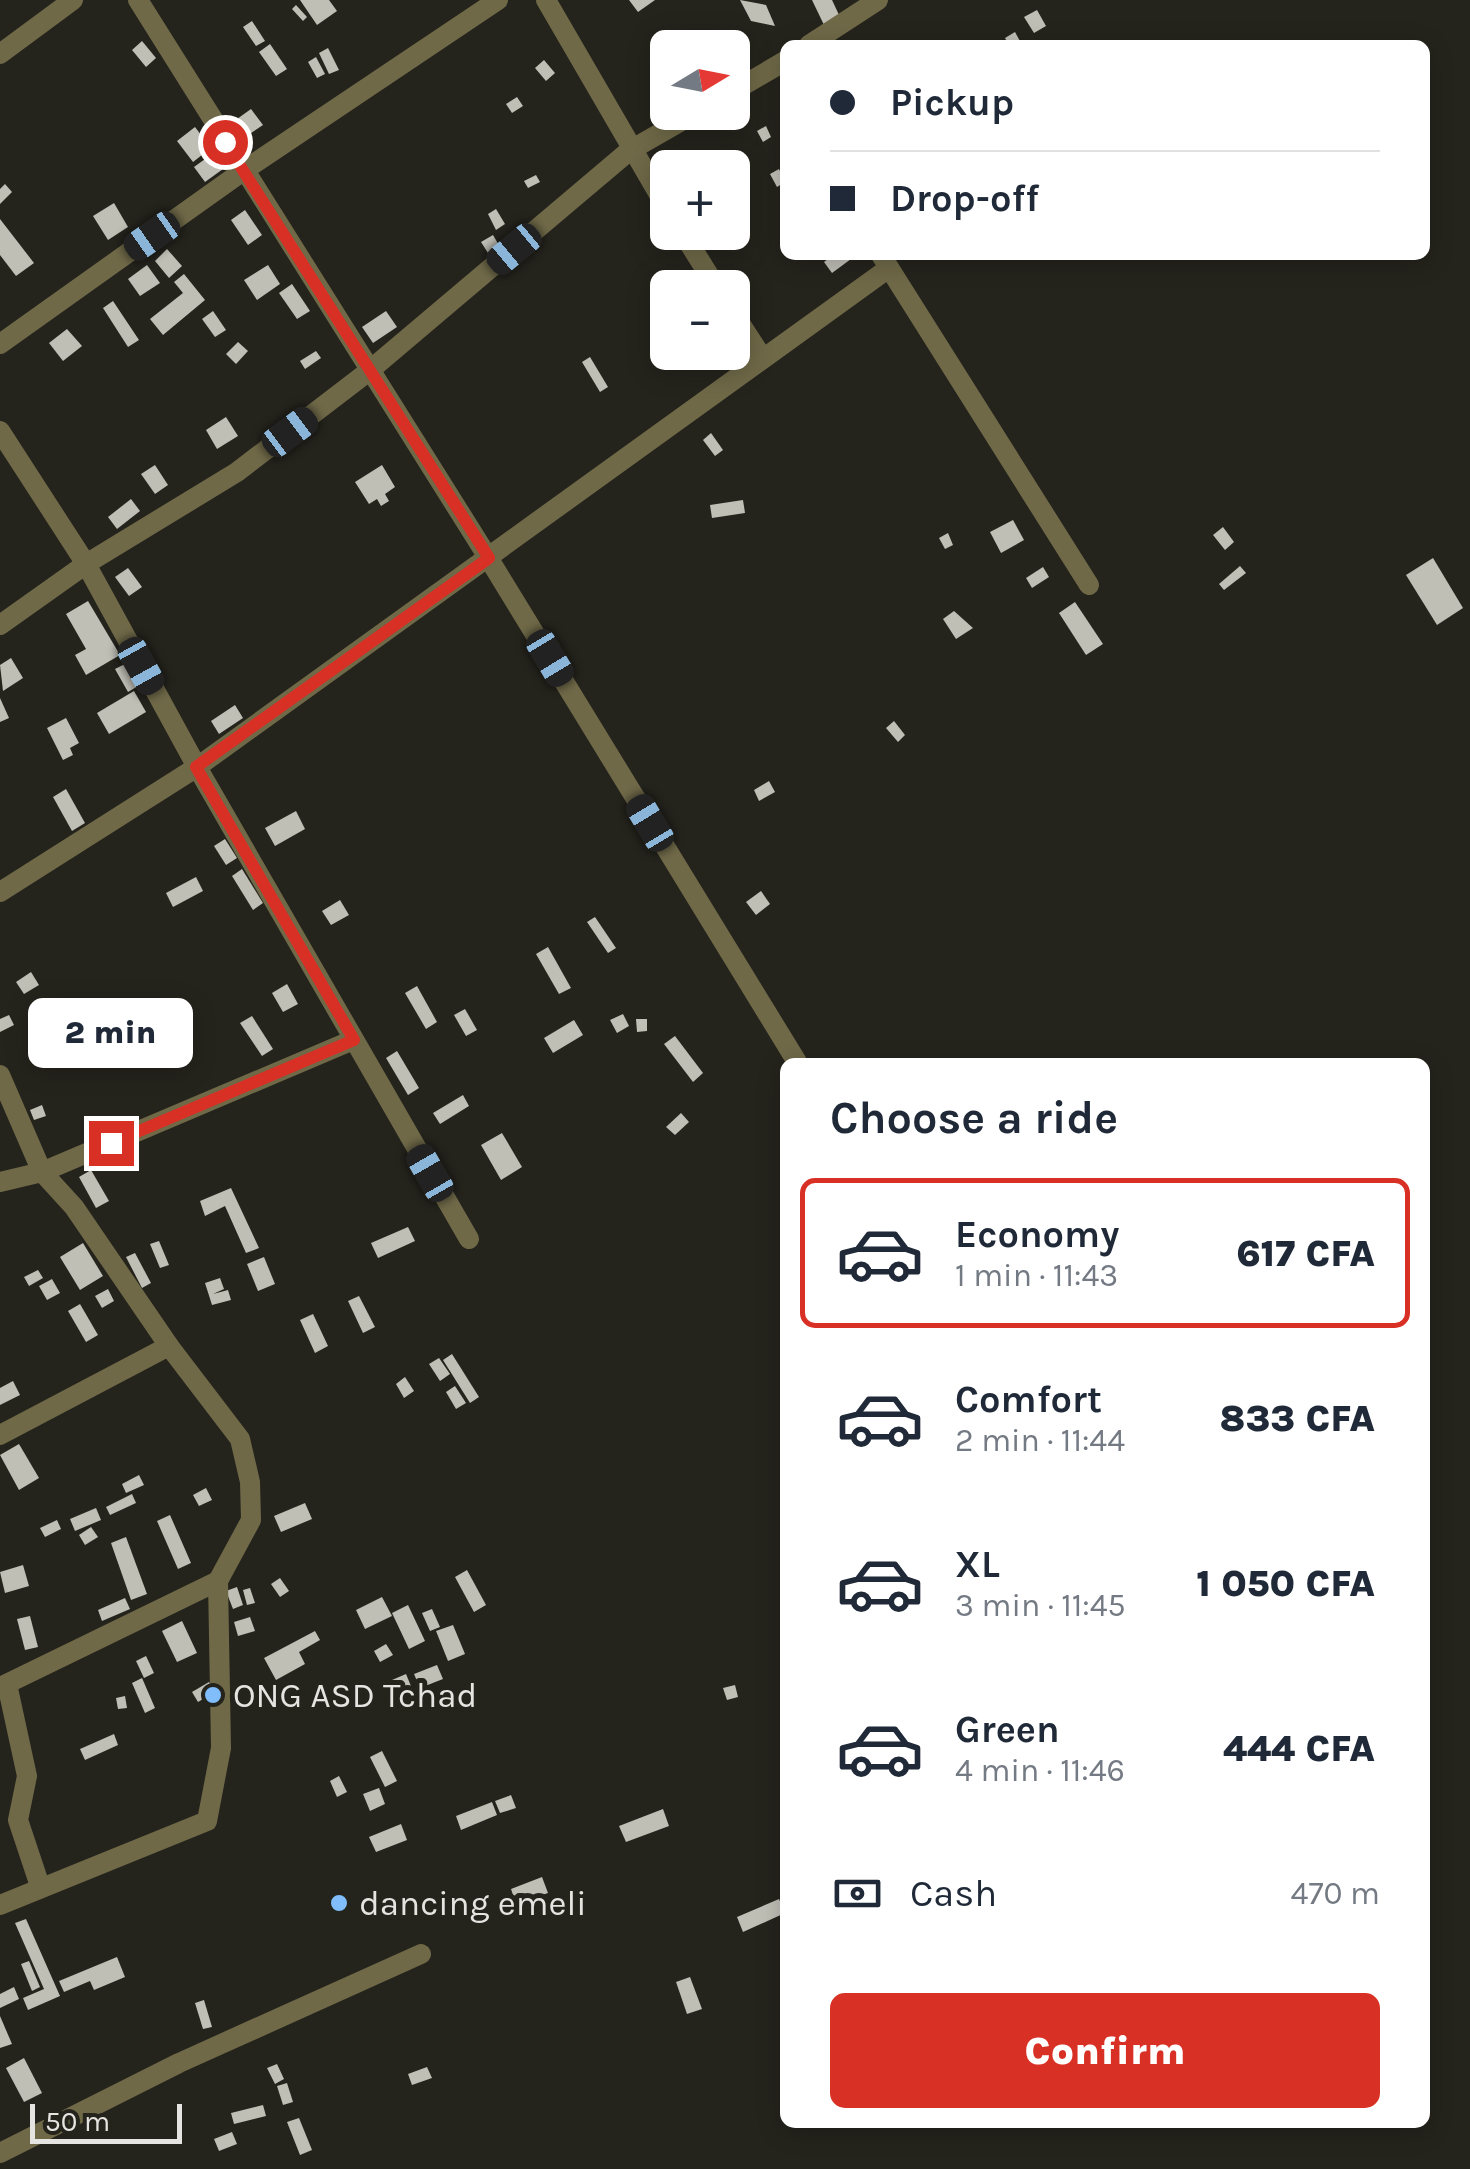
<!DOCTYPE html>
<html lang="en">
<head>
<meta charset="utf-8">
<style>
  :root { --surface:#fff; --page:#f6f6f7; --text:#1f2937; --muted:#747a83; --line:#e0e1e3; --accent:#d93025 }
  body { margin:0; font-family:Karla,sans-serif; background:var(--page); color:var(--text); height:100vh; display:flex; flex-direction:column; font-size:38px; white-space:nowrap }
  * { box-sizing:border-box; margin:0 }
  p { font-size:32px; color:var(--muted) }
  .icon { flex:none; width:55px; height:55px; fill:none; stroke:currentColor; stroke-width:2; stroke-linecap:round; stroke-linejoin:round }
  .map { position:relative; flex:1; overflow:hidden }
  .details { position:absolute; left:780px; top:1058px; width:650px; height:1070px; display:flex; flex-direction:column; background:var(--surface); border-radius:15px; box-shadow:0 5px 25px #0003 }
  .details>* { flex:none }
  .guide { position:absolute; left:780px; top:40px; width:650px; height:220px; border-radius:15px; box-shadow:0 5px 25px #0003; display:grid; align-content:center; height:220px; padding:0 50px; background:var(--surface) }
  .needle { width:65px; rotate:80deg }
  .fabs { position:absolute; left:650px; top:30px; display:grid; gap:20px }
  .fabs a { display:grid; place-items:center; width:100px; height:100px; border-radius:15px; background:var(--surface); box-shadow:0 5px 25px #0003; font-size:50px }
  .scale { position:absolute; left:30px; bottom:25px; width:152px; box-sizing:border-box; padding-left:10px; border:5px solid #e5e4e0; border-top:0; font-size:28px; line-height:35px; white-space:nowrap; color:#e5e4e0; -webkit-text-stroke:8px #24231c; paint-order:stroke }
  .end { position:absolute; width:45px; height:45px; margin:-22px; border:12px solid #d93025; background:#fff; box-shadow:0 0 0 5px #fff }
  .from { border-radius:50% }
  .bubble { position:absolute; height:70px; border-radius:15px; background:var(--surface); box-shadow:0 5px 25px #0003; font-size:32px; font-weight:800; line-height:70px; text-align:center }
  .car { position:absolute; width:30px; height:60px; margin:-30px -15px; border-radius:12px; box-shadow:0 0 8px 2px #0007; background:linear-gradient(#222 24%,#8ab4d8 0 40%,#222 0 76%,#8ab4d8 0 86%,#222 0) }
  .guide b { display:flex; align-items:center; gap:35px; height:95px; font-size:38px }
  .guide b+b { border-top:2px solid var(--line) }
  .guide i { width:25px; height:25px; background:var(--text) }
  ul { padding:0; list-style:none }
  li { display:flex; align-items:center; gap:30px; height:150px; margin:0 20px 15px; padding:0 30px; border:5px solid transparent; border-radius:15px }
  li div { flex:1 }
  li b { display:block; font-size:38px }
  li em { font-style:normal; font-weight:800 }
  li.active { border-color:var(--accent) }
  li>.icon { width:90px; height:90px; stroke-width:1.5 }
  h2 { padding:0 50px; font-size:45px; line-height:120px }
  .pay { display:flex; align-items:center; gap:25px; height:110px; padding:0 50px; font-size:38px }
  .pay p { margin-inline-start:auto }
  .button { display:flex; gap:20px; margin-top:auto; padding:20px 50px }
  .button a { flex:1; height:115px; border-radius:15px; background:var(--accent); color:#fff; font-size:40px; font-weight:800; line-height:115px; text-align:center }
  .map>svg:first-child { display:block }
</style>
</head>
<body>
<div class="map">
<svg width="1470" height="2169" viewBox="0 0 1470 2169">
  <rect width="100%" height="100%" fill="#24231c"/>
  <g fill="#c0bfb6">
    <path d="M300,0H329L337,11L317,25Z"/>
    <path d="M629,0H655L638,12Z"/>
    <path d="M740,0L766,5L775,26L751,21Z"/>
    <path d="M812,0H832L840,17L824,25Z"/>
    <path d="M296,5L307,17L303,21L292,9Z"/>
    <path d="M1037,10L1046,26L1034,33L1024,17Z"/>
    <path d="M252,21L265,41L256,46L243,27Z"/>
    <path d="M1015,32L1021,43L1009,45L1005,38Z"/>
    <path d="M687,35L694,46L677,48L674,42Z"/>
    <path d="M142,41L156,58L146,67L132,50Z"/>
    <path d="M270,44L287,69L276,76L259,52Z"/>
    <path d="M328,48L339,70L329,74L319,53Z"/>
    <path d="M316,57L325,74L317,78L308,62Z"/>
    <path d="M544,60L555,73L546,81L535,68Z"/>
    <path d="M668,81V99L664,101L656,88Z"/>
    <path d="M517,97L523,106L512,113L506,104Z"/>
    <path d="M251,109L263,125L248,135L237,119Z"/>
    <path d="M766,126L771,137L763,142L757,131Z"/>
    <path d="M195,127L211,148L193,162L177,141Z"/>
    <path d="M705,151L711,162L697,168L692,159Z"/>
    <path d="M212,154L223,169L205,182L194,167Z"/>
    <path d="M779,169L785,182L777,187L770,174Z"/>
    <path d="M536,175L540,182L528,188L524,181Z"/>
    <path d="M5,184L12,192L0,204V189Z"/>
    <path d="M114,203L128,227L108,240L93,216Z"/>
    <path d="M496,209L505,224L496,230L488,214Z"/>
    <path d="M245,210L262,235L248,245L231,220Z"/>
    <path d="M0,219L34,263L16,276L0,255Z"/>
    <path d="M493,235L500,247L488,253L481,242Z"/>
    <path d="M167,249L182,266L169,278L155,261Z"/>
    <path d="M833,255L851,259L832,273L824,262Z"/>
    <path d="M147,265L160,283L140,296L128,279Z"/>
    <path d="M268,265L280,284L257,300L244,280Z"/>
    <path d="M184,274L205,300L163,335L150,319L183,293L174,282Z"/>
    <path d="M292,284L310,311L297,319L279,293Z"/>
    <path d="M113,301L139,340L128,347L103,308Z"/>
    <path d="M213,311L226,330L215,337L202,319Z"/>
    <path d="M386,311L397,327L373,343L362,327Z"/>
    <path d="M67,329L82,346L63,361L49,343Z"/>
    <path d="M238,342L248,351L236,364L226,354Z"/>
    <path d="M316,351L321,358L305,369L300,361Z"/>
    <path d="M590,357L608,387L600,392L582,362Z"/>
    <path d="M226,417L238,436L217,449L206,430Z"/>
    <path d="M711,433L723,450L715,456L703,440Z"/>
    <path d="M155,465L168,485L155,494L141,474Z"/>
    <path d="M382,465L395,487L385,494L389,501L381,506L377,499L369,504L355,482Z"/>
    <path d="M131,499L140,511L117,529L108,517Z"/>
    <path d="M743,500L745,513L712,518L710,505Z"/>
    <path d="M1013,520L1024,540L1001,553L990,532Z"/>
    <path d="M1223,527L1234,542L1225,550L1213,535Z"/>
    <path d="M948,533L953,545L945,549L939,538Z"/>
    <path d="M1433,558L1463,608L1437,625L1406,575Z"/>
    <path d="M1240,566L1246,573L1224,590L1219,584Z"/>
    <path d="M1043,567L1049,577L1032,588L1026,578Z"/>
    <path d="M128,568L142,587L129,596L115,577Z"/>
    <path d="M88,601L120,655L86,675L75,655L86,649L66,614Z"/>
    <path d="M1075,602L1103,644L1086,655L1059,613Z"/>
    <path d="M954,611L973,628L956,639L943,619Z"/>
    <path d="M11,658L23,678L3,691L0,665Z"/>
    <path d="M125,664L138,686L128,692L115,669Z"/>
    <path d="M134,691L146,712L109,734L97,713Z"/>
    <path d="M0,698L9,718L0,722Z"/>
    <path d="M235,705L243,718L219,734L211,721Z"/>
    <path d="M66,718L79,743L70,748L73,755L63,760L47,728Z"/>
    <path d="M894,721L905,735L898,742L886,728Z"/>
    <path d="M769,781L775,792L759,801L754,790Z"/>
    <path d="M66,789L85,823L72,831L53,797Z"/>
    <path d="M296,811L305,829L275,846L265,828Z"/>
    <path d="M225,839L237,858L226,865L214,846Z"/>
    <path d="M242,869L263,903L253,910L232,876Z"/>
    <path d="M196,877L203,891L173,907L166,893Z"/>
    <path d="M761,891L770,904L756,915L746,902Z"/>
    <path d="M340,900L349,915L331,925L322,911Z"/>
    <path d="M595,917L616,948L608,953L587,922Z"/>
    <path d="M548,947L571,988L559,994L536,954Z"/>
    <path d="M31,972L39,985L24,994L16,982Z"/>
    <path d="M287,984L298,1004L283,1012L272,993Z"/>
    <path d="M417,986L437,1022L426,1029L405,993Z"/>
    <path d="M465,1009L477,1030L466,1036L454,1015Z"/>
    <path d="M105,1012L122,1040L92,1058L75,1030Z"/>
    <path d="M623,1014L629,1026L617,1033L610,1020Z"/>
    <path d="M9,1015L14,1025L0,1032V1019Z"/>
    <path d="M252,1016L273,1049L262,1056L240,1023Z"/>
    <path d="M139,1019L143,1027L150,1023L156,1033L136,1044L126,1027Z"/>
    <path d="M636,1019H647V1031L637,1032Z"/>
    <path d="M574,1020L583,1035L553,1053L544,1038Z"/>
    <path d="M675,1036L703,1073L693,1082L664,1044Z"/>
    <path d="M397,1051L419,1088L408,1095L386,1058Z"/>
    <path d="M463,1095L469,1106L440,1124L433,1113Z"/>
    <path d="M42,1105L46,1116L34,1120L30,1110Z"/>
    <path d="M681,1113L689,1122L675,1135L666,1127Z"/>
    <path d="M502,1133L522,1167L501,1180L481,1145Z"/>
    <path d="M91,1170L109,1201L96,1208L79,1177Z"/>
    <path d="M231,1188L259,1248L246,1253L225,1206L205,1216L200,1201Z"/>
    <path d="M408,1227L415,1241L378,1258L371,1243Z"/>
    <path d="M159,1241L169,1265L160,1268L150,1244Z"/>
    <path d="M83,1243L103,1276L80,1290L60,1257Z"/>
    <path d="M135,1253L151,1283L142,1288L126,1257Z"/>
    <path d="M264,1257L275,1284L258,1291L247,1264Z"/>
    <path d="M38,1270L43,1278L29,1286L24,1277Z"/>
    <path d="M220,1278L224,1289L213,1294L228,1290L231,1300L212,1305L205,1283Z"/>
    <path d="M52,1279L60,1293L47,1300L39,1286Z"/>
    <path d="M108,1289L114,1301L102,1308L95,1296Z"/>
    <path d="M359,1296L375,1327L363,1333L348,1301Z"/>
    <path d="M80,1304L98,1335L86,1342L68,1311Z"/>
    <path d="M313,1314L328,1346L315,1353L300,1320Z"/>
    <path d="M452,1354L479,1397L470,1403L443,1360Z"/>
    <path d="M439,1358L450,1374L440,1381L429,1364Z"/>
    <path d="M405,1377L414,1391L404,1398L396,1384Z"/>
    <path d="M13,1381L20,1395L0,1405V1388Z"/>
    <path d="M455,1386L466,1403L456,1409L446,1392Z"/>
    <path d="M19,1444L39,1478L19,1490L0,1455Z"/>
    <path d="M139,1475L144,1485L126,1493L122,1484Z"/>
    <path d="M206,1488L212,1500L199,1506L193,1495Z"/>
    <path d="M132,1494L136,1503L110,1515L106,1507Z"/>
    <path d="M305,1503L312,1519L281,1532L274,1516Z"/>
    <path d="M96,1508L101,1520L75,1531L70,1519Z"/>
    <path d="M170,1515L191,1563L178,1569L157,1521Z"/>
    <path d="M57,1520L61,1529L45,1537L40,1528Z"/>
    <path d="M91,1527L98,1537L85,1545L79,1535Z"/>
    <path d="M126,1537L147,1594L131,1600L111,1543Z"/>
    <path d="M23,1565L29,1586L5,1593L0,1572Z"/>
    <path d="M467,1570L486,1605L474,1612L455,1577Z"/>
    <path d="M280,1578L289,1591L280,1597L271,1584Z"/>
    <path d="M237,1587L243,1605L233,1609L226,1591Z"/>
    <path d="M250,1588L255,1603L247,1605L243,1590Z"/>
    <path d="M382,1597L392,1616L365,1629L356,1610Z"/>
    <path d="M125,1598L130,1609L102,1621L98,1610Z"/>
    <path d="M408,1605L425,1641L409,1649L392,1613Z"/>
    <path d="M432,1609L440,1627L430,1631L422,1613Z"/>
    <path d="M30,1616L38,1647L25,1650L17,1619Z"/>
    <path d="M250,1617L255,1631L238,1636L234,1622Z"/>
    <path d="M182,1621L197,1653L177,1662L162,1631Z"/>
    <path d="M453,1625L465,1654L448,1661L436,1631Z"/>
    <path d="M315,1631L320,1640L299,1652L305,1664L276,1680L264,1658Z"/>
    <path d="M386,1644L393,1655L380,1662L374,1651Z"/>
    <path d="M146,1656L154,1673L144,1678L136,1661Z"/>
    <path d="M437,1665L443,1679L420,1688L414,1674Z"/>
    <path d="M406,1674L413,1691L399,1697L392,1680Z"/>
    <path d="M142,1678L155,1708L145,1713L132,1683Z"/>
    <path d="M209,1682L215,1692L198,1702L192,1692Z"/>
    <path d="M735,1685L738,1697L727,1700L723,1688Z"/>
    <path d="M125,1696L127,1708L118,1709L116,1698Z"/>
    <path d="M114,1734L118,1745L85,1760L80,1749Z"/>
    <path d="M382,1751L397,1781L385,1787L370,1757Z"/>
    <path d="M339,1776L347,1792L337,1797L330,1781Z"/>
    <path d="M379,1788L385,1804L370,1811L363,1794Z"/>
    <path d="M511,1795L516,1808L500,1813L495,1801Z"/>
    <path d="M492,1802L497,1815L461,1830L456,1816Z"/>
    <path d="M663,1809L669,1826L626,1842L619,1826Z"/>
    <path d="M401,1824L407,1840L376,1852L369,1837Z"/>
    <path d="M542,1877L548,1893L516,1904L511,1889Z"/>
    <path d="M779,1899L785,1913L743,1932L737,1917Z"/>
    <path d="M26,1919L60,1996L28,2010L23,1998L44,1989L15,1923Z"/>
    <path d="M117,1957L125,1977L94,1990L90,1981L64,1992L59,1981Z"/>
    <path d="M29,1961L40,1987L32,1991L21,1964Z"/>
    <path d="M690,1977L702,2009L687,2014L676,1982Z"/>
    <path d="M14,1987L19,1999L0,2008V1994Z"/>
    <path d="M204,2000L212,2027L203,2029L195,2003Z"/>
    <path d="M0,2016L12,2044L0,2048Z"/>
    <path d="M24,2058L42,2093L24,2102L6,2068Z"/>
    <path d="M277,2064L284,2079L275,2084L267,2068Z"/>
    <path d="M427,2067L432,2078L412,2085L408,2074Z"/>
    <path d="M287,2083L293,2102L283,2105L277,2086Z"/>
    <path d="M263,2105L266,2116L234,2124L231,2113Z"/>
    <path d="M299,2118L312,2150L300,2155L287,2122Z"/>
    <path d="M232,2132L237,2144L219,2151L214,2139Z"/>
  </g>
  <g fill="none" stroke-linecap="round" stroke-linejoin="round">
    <g stroke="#6f6948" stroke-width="20">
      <path d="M138,0L489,559L797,1062"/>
      <path d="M546,0L668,210"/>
      <path d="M809,45L878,0"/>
      <path d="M0,54L73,0"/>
      <path d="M732,92L785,61"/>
      <path d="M682,232L717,288"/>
      <path d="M881,255L1089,585"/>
      <path d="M732,311L762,357"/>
      <path d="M0,344L243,171L498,0"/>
      <path d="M0,431L86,564L197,767L469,1239"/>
      <path d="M0,625L86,564L237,472L369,371L629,151L697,112"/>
      <path d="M0,892L197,767L889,268"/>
      <path d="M0,1075L42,1172L74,1207L169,1346L240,1439L250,1482L251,1520L218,1581L221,1748L207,1821L0,1905"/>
      <path d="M0,1182L42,1172L353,1040"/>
      <path d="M0,1435L169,1346"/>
      <path d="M7,1684L27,1776L18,1820L40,1886"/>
      <path d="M0,1687L218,1581"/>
      <path d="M0,2153L179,2063L421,1954"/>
    </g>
  </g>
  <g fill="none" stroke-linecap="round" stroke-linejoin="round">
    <path stroke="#d93025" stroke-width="12" d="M111,1143L354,1040L196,767L489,558L225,142"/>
  </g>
  <g fill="#81bdfa" stroke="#24231c" stroke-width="4">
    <circle cx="213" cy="1695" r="10"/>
    <circle cx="339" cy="1903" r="10"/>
  </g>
  <g text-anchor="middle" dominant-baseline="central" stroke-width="10" stroke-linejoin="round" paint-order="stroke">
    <g font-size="35" fill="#e5e4e0" stroke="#24231c" text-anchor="start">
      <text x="233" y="1695">ONG ASD Tchad</text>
      <text x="359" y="1903">dancing emeli</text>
    </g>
  </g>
</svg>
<div class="fabs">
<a><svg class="needle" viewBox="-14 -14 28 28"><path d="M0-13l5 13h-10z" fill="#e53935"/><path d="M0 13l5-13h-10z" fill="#747a83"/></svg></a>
<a>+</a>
<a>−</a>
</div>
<div class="scale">50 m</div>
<i class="end from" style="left:225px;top:142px"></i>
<i class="end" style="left:111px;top:1143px"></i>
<div class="bubble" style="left:28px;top:998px;width:165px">2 min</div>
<i class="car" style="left:152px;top:236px;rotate:235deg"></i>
<i class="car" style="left:514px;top:249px;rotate:230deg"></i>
<i class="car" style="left:290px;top:432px;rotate:53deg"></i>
<i class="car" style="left:550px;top:658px;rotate:149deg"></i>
<i class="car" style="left:141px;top:666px;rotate:151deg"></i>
<i class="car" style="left:650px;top:823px;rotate:329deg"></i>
<i class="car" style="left:430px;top:1173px;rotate:330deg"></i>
<div class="guide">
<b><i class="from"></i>Pickup</b>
<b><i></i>Drop-off</b>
</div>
<section class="details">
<h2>Choose a ride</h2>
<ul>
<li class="active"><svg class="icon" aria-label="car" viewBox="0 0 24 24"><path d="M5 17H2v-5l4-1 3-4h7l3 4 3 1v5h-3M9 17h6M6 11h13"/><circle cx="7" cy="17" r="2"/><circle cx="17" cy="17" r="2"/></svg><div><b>Economy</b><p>1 min · 11:43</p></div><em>617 CFA</em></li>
<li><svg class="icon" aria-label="car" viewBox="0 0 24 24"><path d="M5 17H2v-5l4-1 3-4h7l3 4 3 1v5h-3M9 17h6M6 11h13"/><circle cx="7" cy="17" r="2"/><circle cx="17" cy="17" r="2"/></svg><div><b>Comfort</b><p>2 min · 11:44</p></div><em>833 CFA</em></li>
<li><svg class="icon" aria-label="car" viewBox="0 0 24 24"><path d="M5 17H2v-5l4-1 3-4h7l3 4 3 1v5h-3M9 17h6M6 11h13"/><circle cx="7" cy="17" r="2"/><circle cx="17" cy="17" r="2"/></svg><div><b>XL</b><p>3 min · 11:45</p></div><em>1 050 CFA</em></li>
<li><svg class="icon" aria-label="car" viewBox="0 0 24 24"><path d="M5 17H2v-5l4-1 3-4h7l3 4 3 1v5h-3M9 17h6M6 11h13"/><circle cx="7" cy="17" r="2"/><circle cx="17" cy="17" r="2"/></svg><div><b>Green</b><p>4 min · 11:46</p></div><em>444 CFA</em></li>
</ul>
<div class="pay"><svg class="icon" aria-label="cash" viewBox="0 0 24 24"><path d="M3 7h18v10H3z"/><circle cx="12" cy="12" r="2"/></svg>Cash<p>470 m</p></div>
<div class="button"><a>Confirm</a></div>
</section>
</div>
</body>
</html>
